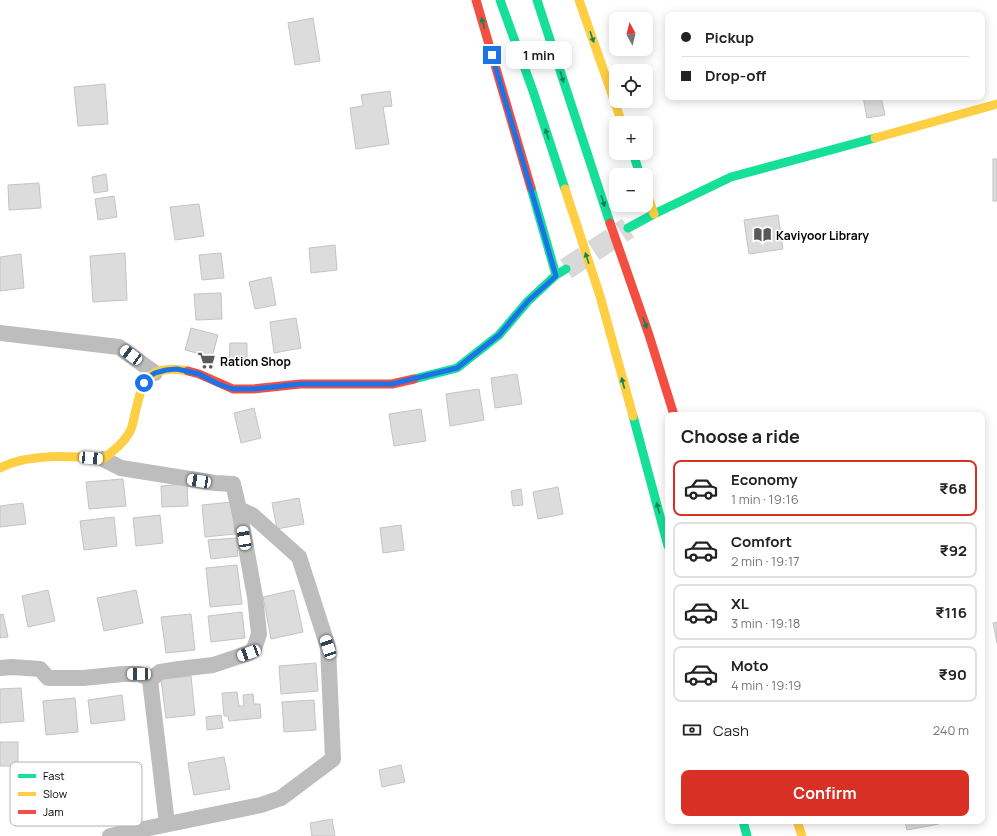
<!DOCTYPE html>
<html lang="en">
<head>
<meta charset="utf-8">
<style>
  :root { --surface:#fff; --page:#f2f2f2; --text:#222; --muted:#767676; --line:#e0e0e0; --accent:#d93025 }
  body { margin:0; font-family:Manrope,sans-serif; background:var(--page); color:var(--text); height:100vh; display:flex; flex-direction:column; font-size:15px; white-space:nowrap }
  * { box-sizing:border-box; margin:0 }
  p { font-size:13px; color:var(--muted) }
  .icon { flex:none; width:22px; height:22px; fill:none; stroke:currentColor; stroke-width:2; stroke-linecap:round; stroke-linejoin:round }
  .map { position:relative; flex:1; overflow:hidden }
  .panel { position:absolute; left:665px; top:412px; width:320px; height:412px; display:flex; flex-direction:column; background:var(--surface); border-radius:8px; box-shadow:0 2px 10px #0003 }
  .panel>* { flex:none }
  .guide { position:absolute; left:665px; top:12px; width:320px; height:88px; border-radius:8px; box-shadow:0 2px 10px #0003; display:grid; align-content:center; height:88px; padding:0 16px; background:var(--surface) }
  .needle { width:26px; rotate:353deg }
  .controls { position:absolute; left:609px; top:12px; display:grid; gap:8px }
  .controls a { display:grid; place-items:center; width:44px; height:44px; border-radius:8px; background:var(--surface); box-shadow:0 2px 10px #0003; font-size:20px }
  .end { position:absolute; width:18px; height:18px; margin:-9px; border:5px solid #1a73e8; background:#fff; box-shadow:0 0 0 2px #fff }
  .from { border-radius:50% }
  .bubble { position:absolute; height:28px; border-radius:8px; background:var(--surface); box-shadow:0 2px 10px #0003; font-size:13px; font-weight:700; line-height:28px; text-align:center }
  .car { position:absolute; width:12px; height:24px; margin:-12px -6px; border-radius:5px; box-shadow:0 0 3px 1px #0007; background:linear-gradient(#fff 24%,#345 0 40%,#fff 0 76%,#345 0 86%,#fff 0) }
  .guide b { display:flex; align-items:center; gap:14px; height:38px; font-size:15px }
  .guide b+b { border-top:1px solid var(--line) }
  .guide i { width:10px; height:10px; background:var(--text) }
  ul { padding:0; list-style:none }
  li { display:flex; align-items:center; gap:12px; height:56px; margin:0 8px 6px; padding:0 8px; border:2px solid var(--line); border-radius:8px }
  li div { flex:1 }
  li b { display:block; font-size:15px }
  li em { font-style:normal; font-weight:700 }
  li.selected { border-color:var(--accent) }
  li>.icon { width:36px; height:36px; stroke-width:1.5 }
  h2 { padding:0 16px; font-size:18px; line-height:48px }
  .pay { display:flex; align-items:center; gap:10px; height:44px; padding:0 16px; font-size:15px }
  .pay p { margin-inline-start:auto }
  .primary-button { display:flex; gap:8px; margin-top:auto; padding:8px 16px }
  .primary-button a { flex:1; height:46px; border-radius:8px; background:var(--accent); color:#fff; font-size:16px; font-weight:700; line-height:46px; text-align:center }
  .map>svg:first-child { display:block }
</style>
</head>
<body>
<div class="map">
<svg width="997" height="836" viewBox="0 0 997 836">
  <rect width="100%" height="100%" fill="#fff"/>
  <g fill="#dcdcdc" stroke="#c4c4c4">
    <path d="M313,18L320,61L295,65L288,23Z"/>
    <path d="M105,84L108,124L78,126L74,87Z"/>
    <path d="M390,91L392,106L383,107L389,144L356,149L350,108L363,106L361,95Z"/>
    <path d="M863,97H881L885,115L867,118Z"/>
    <rect x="993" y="159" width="4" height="42"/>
    <path d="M106,174L108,191L94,193L92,177Z"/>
    <path d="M39,183L41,208L9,210L8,185Z"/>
    <path d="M114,196L117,217L98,220L95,199Z"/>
    <path d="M199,204L204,236L175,240L170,207Z"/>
    <path d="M778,215L783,249L749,254L744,220Z"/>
    <path d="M335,245L337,270L311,273L309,248Z"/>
    <path d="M125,253L127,300L93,302L90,256Z"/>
    <path d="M221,253L224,278L202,280L199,255Z"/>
    <path d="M21,254L24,288L0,291V257Z"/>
    <path d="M271,277L276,305L255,309L249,282Z"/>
    <path d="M221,293L222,319L196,320L194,294Z"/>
    <path d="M296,318L301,348L274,353L270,322Z"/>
    <path d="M191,328L218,335L212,357L185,350Z"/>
    <path d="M230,343H247V366H229Z"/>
    <path d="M517,374L522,404L495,408L491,378Z"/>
    <path d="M479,389L484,420L450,426L446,394Z"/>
    <path d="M254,408L261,438L241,443L234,413Z"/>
    <path d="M421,409L426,441L394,446L389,414Z"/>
    <path d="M123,479L126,506L89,509L86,482Z"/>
    <path d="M187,484L188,506L162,507L161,486Z"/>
    <path d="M558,487L563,514L538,519L533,492Z"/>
    <path d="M521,489L523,505L513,506L511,491Z"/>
    <path d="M299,498L304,524L277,529L272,503Z"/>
    <path d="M232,502L235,534L205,537L202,505Z"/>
    <path d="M23,503L26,524L0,527V506Z"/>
    <path d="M160,515L163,543L136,546L133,518Z"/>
    <path d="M114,517L117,546L84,550L80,521Z"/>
    <path d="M401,525L404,550L383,553L380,528Z"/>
    <path d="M236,538L238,556L211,559L208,540Z"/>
    <path d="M237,565L242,604L210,607L206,568Z"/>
    <path d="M48,590L55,621L28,627L22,596Z"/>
    <path d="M136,590L143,623L104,631L97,598Z"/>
    <path d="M294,590L303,632L271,639L263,597Z"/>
    <path d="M242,612L245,638L211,642L208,616Z"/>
    <path d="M3,614L8,637L0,638V615Z"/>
    <path d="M191,614L195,650L166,653L161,617Z"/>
    <path d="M997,622V643L993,623Z"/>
    <path d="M316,663L318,691L281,694L279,666Z"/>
    <path d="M191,676L195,715L166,718L161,679Z"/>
    <path d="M21,688L24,721L0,723V689Z"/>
    <path d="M237,692L239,706H244L243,695L253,694L254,704H260L261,718L229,721L228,716H224L222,693Z"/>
    <path d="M122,695L125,720L91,724L88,700Z"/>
    <path d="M75,698L78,732L46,735L43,701Z"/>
    <path d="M314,700L316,730L284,732L282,702Z"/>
    <path d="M221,715L223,728L207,730L206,717Z"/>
    <rect x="0" y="742" width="18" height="24"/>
    <path d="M224,757L230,789L194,795L188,763Z"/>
    <path d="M401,765L405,782L382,787L379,770Z"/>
    <path d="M332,819L335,836H312L310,823Z"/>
    <path d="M905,821H938L939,824L907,830Z"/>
  </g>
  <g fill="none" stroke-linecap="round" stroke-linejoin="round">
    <path stroke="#d9d9d9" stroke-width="22" stroke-dasharray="22 11" stroke-linecap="butt" d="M566,269L628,228"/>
    <g stroke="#bdbdbd" stroke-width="16">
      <path d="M0,333L119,347L155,373"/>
      <path d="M103,459L121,468L215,483L233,484L239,509L252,515L299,557L328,647L333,759L281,798L261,805L110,836"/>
      <path d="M0,668L12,667L40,669L48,678H83L123,674H139L146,677L150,680L167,824"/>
      <path d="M150,680L160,672L179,669L213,665L249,653L254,649L259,634L255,597L239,509"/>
    </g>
    <g stroke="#16e098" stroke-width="9">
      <path d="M500,0L533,91L565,189"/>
      <path d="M537,0L610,223"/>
      <path d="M633,153L640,175"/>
      <path d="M531,188L556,275"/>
      <path d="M628,228L654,214L731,177L875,138"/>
      <path d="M414,379L457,368L499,335L528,301L556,275L566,269"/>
      <path d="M633,416L668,546"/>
      <path d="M743,821L747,836"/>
    </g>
    <g stroke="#ffcf43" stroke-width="9">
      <path d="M579,0L622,123"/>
      <path d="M875,138L997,104"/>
      <path d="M565,189L600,296L633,416"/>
      <path d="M646,191L654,214"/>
      <path d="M0,468C29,453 71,456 103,459C113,451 123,444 129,433C132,429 133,423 134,418C136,409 141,388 145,382C154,368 173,368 188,371"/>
      <path d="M797,821L802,836"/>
    </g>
    <g stroke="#f24e42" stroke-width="9">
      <path d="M476,0L531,188"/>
      <path d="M610,223L649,335L674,415"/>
      <path d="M188,371L199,374L233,389H253L300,384H392L414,379"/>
    </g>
  </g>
  <defs><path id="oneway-solid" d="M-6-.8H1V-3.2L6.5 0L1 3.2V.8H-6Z"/></defs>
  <g fill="#0d865b">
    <use href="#oneway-solid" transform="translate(483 23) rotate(-106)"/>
    <use href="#oneway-solid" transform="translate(592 37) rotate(71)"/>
    <use href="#oneway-solid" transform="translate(562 77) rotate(72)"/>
    <use href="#oneway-solid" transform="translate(547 134) rotate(-108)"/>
    <use href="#oneway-solid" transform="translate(603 201) rotate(72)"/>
    <use href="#oneway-solid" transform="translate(587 258) rotate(-108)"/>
    <use href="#oneway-solid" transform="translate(645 323) rotate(71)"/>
    <use href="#oneway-solid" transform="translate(623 383) rotate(-105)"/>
    <use href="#oneway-solid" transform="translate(658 508) rotate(-105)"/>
  </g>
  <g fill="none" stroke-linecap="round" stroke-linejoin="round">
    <path stroke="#1a73e8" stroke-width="5" d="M144,383L150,376L155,373L166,370L177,369L199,374L218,384L233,389H253L300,384H392L457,368L499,335L528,301L556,276L492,55"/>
  </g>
  <defs>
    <symbol id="library-bare" viewBox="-9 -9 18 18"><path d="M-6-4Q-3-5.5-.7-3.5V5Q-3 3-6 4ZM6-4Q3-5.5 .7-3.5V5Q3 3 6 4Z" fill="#595959" stroke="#fff" stroke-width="2.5" paint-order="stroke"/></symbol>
    <symbol id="supermarket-bare" viewBox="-9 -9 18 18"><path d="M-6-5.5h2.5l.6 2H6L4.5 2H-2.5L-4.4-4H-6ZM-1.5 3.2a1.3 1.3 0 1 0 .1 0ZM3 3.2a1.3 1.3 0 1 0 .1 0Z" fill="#595959" stroke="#fff" stroke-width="2.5" paint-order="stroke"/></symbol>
  </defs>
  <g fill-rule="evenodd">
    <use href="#library-bare" x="750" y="222" width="25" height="25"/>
    <use href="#supermarket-bare" x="194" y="348" width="25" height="25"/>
  </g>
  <g text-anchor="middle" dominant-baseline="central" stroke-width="3" stroke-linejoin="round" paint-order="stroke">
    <g font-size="12" font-weight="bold" fill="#000" stroke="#fff" text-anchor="start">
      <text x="776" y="235">Kaviyoor Library</text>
      <text x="220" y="361">Ration Shop</text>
    </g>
  </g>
  <rect x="10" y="762" width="132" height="64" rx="6" fill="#fff" stroke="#b2b2b2" stroke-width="1"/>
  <rect x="18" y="774" width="18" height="4" fill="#16e098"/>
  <rect x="18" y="792" width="18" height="4" fill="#ffcf43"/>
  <rect x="18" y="810" width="18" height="4" fill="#f24e42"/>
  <g font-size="11" fill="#000">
    <text x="43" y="780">Fast</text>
    <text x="43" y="798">Slow</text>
    <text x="43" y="816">Jam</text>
  </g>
</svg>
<div class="controls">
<a><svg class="needle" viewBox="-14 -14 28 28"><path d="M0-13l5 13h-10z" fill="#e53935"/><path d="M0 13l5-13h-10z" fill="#767676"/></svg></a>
<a><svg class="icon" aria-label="locate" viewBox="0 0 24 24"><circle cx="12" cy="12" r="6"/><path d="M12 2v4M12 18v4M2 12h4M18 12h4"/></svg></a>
<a>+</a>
<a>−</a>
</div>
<i class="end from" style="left:144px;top:383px"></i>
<i class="end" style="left:492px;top:55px"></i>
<div class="bubble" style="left:506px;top:41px;width:66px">1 min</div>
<i class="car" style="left:131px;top:355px;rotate:306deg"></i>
<i class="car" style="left:91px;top:458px;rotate:95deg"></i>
<i class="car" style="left:199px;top:481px;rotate:279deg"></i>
<i class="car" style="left:244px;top:538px;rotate:350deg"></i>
<i class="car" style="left:328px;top:647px;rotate:342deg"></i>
<i class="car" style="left:249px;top:653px;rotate:250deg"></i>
<i class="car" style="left:139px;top:674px;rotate:270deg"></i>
<div class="guide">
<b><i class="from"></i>Pickup</b>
<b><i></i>Drop-off</b>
</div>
<section class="panel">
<h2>Choose a ride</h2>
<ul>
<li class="selected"><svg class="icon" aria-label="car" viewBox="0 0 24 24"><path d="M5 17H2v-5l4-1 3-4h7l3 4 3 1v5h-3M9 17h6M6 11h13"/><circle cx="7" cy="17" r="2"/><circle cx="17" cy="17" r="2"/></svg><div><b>Economy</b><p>1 min · 19:16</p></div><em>₹68</em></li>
<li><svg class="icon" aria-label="car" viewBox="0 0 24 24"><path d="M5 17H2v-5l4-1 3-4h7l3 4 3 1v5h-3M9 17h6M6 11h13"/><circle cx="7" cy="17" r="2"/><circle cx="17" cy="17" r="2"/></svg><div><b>Comfort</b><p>2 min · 19:17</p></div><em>₹92</em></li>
<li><svg class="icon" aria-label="car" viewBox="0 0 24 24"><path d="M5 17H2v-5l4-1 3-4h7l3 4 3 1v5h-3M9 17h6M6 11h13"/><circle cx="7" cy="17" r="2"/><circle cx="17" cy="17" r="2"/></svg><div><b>XL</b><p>3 min · 19:18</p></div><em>₹116</em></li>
<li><svg class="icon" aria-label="car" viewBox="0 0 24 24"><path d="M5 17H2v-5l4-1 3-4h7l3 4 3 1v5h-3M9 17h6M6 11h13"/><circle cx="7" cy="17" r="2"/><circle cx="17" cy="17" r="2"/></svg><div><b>Moto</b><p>4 min · 19:19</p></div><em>₹90</em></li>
</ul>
<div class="pay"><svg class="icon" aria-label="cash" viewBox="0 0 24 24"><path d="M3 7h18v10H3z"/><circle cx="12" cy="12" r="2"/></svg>Cash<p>240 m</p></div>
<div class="primary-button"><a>Confirm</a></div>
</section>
</div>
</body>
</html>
